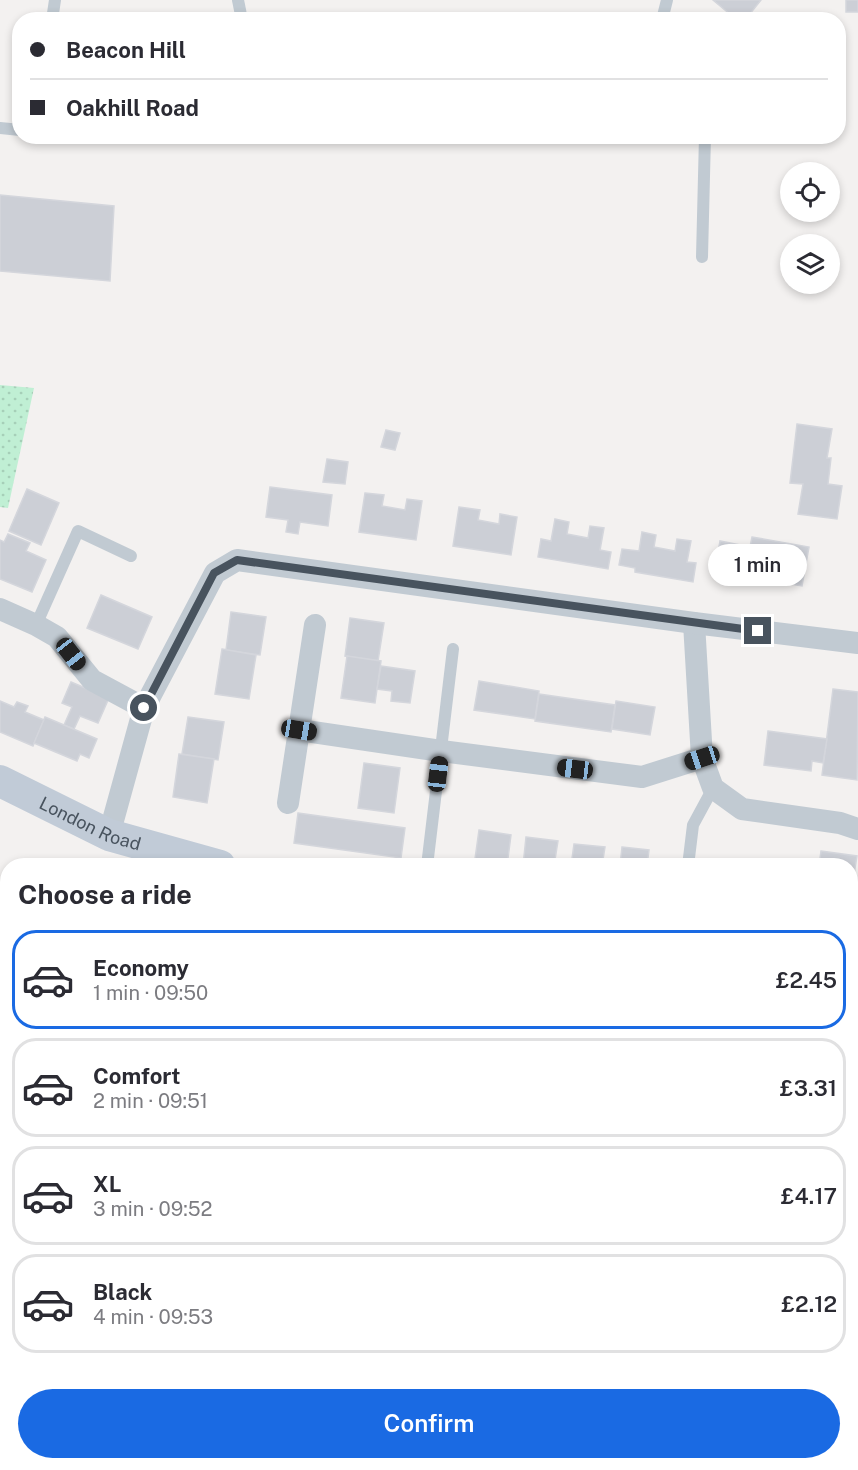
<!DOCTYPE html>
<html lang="en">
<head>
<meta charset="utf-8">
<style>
  :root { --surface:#fff; --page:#f2f2f3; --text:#2b2b33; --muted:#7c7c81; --line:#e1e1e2; --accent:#1a6ae3 }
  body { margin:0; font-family:"Public Sans",sans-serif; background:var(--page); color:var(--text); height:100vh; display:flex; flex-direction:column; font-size:22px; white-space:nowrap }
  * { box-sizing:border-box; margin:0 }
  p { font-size:20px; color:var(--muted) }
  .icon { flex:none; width:33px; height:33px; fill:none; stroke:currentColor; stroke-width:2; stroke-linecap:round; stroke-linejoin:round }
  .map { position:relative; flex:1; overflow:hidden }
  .panel { position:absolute; left:0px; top:858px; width:858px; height:612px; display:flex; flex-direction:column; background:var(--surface); border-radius:24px 24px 0 0; box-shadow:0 3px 9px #0003 }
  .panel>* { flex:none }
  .hud { position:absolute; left:12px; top:12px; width:834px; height:132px; border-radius:24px; box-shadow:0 3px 9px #0003; display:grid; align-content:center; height:132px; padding:0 18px; background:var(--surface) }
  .tools { position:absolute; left:780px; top:162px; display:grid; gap:12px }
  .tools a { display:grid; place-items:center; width:60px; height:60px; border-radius:50%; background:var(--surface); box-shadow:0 3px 9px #0003; font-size:30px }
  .end { position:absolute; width:27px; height:27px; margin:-14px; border:8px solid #48535e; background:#fff; box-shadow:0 0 0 3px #fff }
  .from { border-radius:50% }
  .bubble { position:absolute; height:42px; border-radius:21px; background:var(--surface); box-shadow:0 3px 9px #0003; font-size:20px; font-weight:600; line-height:42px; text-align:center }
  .car { position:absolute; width:18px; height:36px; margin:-18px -9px; border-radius:8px; box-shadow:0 0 4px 2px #0007; background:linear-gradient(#222 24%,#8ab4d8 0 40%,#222 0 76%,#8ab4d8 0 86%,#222 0) }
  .hud b { display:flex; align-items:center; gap:21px; height:57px; font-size:22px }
  .hud b+b { border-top:2px solid var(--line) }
  .hud i { width:15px; height:15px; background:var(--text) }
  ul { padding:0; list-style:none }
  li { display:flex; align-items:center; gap:18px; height:99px; margin:0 12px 9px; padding:0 6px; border:3px solid var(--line); border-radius:24px }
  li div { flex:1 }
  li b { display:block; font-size:22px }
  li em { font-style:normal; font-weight:600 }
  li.on { border-color:var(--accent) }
  li>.icon { width:54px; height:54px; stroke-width:1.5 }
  h2 { padding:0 18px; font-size:27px; line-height:72px }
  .button { display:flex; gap:12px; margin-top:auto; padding:12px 18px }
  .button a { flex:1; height:69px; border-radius:36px; background:var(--accent); color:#fff; font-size:24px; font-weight:600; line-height:69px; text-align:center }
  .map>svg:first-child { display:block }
</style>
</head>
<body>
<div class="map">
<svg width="858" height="1470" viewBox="0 0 858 1470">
  <defs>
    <pattern id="grass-dots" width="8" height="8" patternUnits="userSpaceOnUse" patternTransform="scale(1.5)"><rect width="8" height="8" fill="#c0efd4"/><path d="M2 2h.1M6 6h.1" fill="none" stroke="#a6cfb8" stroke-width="1.8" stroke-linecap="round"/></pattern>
    <pattern id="park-crowns" width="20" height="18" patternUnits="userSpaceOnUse" patternTransform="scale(1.5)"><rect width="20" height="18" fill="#c0efd4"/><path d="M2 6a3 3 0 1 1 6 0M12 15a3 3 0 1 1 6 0" fill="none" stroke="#a6cfb8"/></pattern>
  </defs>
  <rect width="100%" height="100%" fill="#f3f1f0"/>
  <path fill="url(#grass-dots)" d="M0,385L34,388L8,508L0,507Z"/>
  <path fill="url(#park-crowns)" d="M7,1268V1321L0,1319V1287Z"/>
  <path fill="#c0efd4" d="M7,1156V1195L0,1213V1175Z"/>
  <g fill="#cccfd6" stroke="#d4d6dc" stroke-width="1.5">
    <path d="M713,0H761L745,20H737Z"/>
    <rect x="846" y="0" width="12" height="12"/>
    <path d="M0,195L114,206L110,281L0,271Z"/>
    <path d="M797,424L832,429L827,458H831L828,484L842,486L837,519L798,514L803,484L790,483Z"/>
    <path d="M386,430L400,433L395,450L381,447Z"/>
    <path d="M327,459L348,462L345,484L323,482Z"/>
    <path d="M270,487L332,495L328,526L300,522L298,534L286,532L288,520L266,517Z"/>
    <path d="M27,489L59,503L41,545L9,531Z"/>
    <path d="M365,493L384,495L382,506L405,510L407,499L422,501L416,540L359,532Z"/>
    <path d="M459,507L480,510L478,520L499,524L500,514L517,517L511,555L453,546Z"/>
    <path d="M555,519L569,522L567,534L588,538L590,526L604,528L600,550L611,552L608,569L538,557L541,539L551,541Z"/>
    <path d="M642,532L656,535L654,547L675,551L677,539L691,541L687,562L696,563L693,582L635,572V568L619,565L622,549L639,551Z"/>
    <path d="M8,534L30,543L26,551L46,560L32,592L0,579V540L4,542Z"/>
    <path d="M752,537L809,547L802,586L749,577L748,582L714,576L720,541L750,547Z"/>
    <path d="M101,595L152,617L138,649L87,628Z"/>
    <path d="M231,612L266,617L260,655L226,650Z"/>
    <path d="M350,618L384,623L378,661L345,656Z"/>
    <path d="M222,649L256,655L249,699L215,694Z"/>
    <path d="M347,656L381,661L375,703L341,698Z"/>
    <path d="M381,666L415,671L410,703L391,701L392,691L377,689Z"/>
    <path d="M479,681L539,691L535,719L474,710Z"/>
    <path d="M71,682L109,698L98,723L80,716L74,729L64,725L72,707L62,703Z"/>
    <path d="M833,689L858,692L857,780L822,775Z"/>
    <path d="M539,694L615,705L611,732L535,721Z"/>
    <path d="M0,701L14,707L17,702L28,706L25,712L44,720L33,746L0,732Z"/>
    <path d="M616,701L655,707L650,735L612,729Z"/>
    <path d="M45,717L97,739L89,758L80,754L77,761L34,743Z"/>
    <path d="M188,717L224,722L218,760L182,754Z"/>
    <path d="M768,731L827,739L823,763L812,761L811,771L764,765Z"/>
    <path d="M179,754L214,759L207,803L173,797Z"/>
    <path d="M364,763L400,768L394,813L358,808Z"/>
    <path d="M298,813L405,828L401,858L294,843Z"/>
    <path d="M479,830L511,835L507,866H474Z"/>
    <path d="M526,837L558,841L554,866H523Z"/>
    <path d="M574,844L605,847L602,866H571Z"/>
    <path d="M622,847L649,850L647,866H620Z"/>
    <path d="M821,851L857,856L850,900V866H819Z"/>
    <path d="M0,961L8,964V1088L0,1107Z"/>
    <path d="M850,1168L858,1171V1416L850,1413Z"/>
    <path d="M97,1462H434L431,1470H94Z"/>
  </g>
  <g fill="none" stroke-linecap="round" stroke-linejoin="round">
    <g stroke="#c1cad2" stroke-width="12">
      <path d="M238,0L242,20"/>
      <path d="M52,20L55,0"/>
      <path d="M662,20L667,0"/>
      <path d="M0,128L20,130"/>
      <path d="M702,257L705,136"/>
      <path d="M36,625L78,531L131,556"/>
      <path d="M427,866L453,649"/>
      <path d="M688,866L693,825L713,788"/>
      <path d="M850,1155L858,1157"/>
      <path d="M850,1459L858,1462"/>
      <path d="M486,1470L488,1462"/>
    </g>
    <g stroke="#c1cad2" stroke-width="22">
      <path d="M0,609L36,625L57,637L92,680L144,708"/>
      <path d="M694,623L702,758L713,788L742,809L840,823L858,829"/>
      <path d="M299,730L441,751L642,777L702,758"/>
      <path d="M288,803L315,625"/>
      <path d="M109,835L144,708L215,573L237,560L694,623L858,643"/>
    </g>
    <g stroke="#c1cbd7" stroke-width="32">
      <path id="s1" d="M0,781L109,835L220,866"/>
      <path d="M850,968L858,969"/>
    </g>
  </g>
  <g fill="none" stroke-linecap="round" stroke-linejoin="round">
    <path stroke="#48535e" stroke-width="8" d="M144,708L214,573L237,560L758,631"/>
  </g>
  <g text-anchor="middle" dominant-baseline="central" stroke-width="4.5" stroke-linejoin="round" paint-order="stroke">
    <g font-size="18" fill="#48535e" stroke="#fff">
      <text stroke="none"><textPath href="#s1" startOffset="100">London Road</textPath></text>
    </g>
  </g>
</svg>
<div class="tools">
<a><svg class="icon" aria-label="locate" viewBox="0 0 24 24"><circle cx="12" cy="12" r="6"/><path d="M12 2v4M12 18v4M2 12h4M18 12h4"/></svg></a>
<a><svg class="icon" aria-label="layers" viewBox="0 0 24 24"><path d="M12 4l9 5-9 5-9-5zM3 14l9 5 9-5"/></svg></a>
</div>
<i class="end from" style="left:144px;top:708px"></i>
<i class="end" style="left:758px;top:631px"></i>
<div class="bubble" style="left:708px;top:544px;width:99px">1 min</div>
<i class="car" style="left:71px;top:654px;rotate:142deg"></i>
<i class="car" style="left:299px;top:730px;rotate:99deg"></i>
<i class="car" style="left:702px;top:758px;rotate:252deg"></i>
<i class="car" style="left:575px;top:769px;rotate:277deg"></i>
<i class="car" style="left:438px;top:774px;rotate:7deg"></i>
<div class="hud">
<b><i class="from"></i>Beacon Hill</b>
<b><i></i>Oakhill Road</b>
</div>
<section class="panel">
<h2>Choose a ride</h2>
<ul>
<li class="on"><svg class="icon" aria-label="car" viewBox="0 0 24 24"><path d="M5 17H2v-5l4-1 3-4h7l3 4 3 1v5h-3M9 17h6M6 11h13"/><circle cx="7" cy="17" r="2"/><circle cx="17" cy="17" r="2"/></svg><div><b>Economy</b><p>1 min · 09:50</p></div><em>£2.45</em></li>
<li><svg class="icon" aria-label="car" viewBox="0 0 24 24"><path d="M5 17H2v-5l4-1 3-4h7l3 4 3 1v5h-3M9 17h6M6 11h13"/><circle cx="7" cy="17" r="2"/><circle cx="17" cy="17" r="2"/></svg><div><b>Comfort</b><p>2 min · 09:51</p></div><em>£3.31</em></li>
<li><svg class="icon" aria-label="car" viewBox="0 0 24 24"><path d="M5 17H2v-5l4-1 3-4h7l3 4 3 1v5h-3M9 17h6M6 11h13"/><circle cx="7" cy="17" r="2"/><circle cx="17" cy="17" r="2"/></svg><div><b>XL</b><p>3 min · 09:52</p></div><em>£4.17</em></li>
<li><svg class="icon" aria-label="car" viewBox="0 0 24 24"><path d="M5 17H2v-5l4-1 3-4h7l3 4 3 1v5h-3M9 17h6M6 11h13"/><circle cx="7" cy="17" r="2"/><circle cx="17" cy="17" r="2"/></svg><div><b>Black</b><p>4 min · 09:53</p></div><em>£2.12</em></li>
</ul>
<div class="button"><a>Confirm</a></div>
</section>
</div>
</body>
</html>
